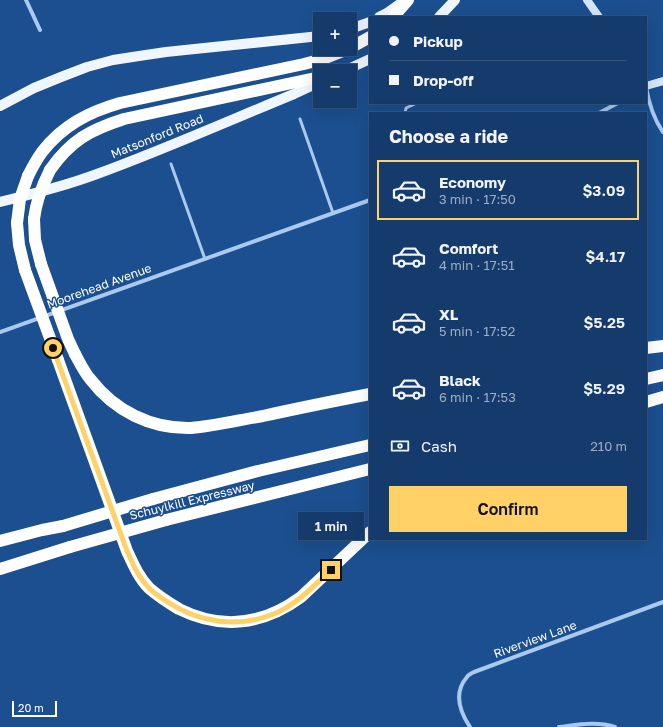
<!DOCTYPE html>
<html lang="en">
<head>
<meta charset="utf-8">
<style>
  :root { --surface:#143b6b; --page:#1d4271; --text:#f1f3f6; --muted:#9dadc1; --line:#33557e; --accent:#ffd166 }
  body { margin:0; font-family:"Golos Text",sans-serif; background:var(--page); color:var(--text); height:100vh; display:flex; flex-direction:column; font-size:15px; white-space:nowrap }
  * { box-sizing:border-box; margin:0 }
  p { font-size:13px; color:var(--muted) }
  .icon { flex:none; width:22px; height:22px; fill:none; stroke:currentColor; stroke-width:2; stroke-linecap:round; stroke-linejoin:round }
  .map { position:relative; flex:1; overflow:hidden }
  .drawer { position:absolute; left:369px; top:112px; width:278px; height:428px; display:flex; flex-direction:column; background:var(--surface); border-radius:0px; box-shadow:0 4px 16px #0002,0 0 0 1px var(--line) }
  .drawer>* { flex:none }
  .top-card { position:absolute; left:369px; top:16px; width:278px; height:88px; border-radius:0px; box-shadow:0 4px 16px #0002,0 0 0 1px var(--line); display:grid; align-content:center; height:88px; padding:0 20px; background:var(--surface) }
  .controls { position:absolute; left:313px; top:12px; display:grid; gap:8px }
  .controls a { display:grid; place-items:center; width:44px; height:44px; border-radius:0px; background:var(--surface); box-shadow:0 4px 16px #0002,0 0 0 1px var(--line); font-size:20px }
  .scale { position:absolute; left:12px; bottom:10px; width:45px; box-sizing:border-box; padding-left:4px; border:2px solid #fff; border-top:0; font-size:11px; line-height:14px; white-space:nowrap; color:#fff; -webkit-text-stroke:3px #1b4f8f; paint-order:stroke }
  .end { position:absolute; width:18px; height:18px; margin:-9px; border:5px solid #ffd166; background:#111; box-shadow:0 0 0 2px #111 }
  .from { border-radius:50% }
  .bubble { position:absolute; height:28px; border-radius:0px; background:var(--surface); box-shadow:0 4px 16px #0002,0 0 0 1px var(--line); font-size:13px; font-weight:600; line-height:28px; text-align:center }
  .top-card b { display:flex; align-items:center; gap:14px; height:38px; font-size:15px }
  .top-card b+b { border-top:1px solid var(--line) }
  .top-card i { width:10px; height:10px; background:var(--text) }
  ul { padding:0; list-style:none }
  li { display:flex; align-items:center; gap:12px; height:60px; margin:0 8px 6px; padding:0 12px; border:2px solid transparent; border-radius:0px }
  li div { flex:1 }
  li b { display:block; font-size:15px }
  li em { font-style:normal; font-weight:600 }
  li.on { border-color:var(--accent) }
  li>.icon { width:36px; height:36px; stroke-width:1.5 }
  h2 { padding:0 20px; font-size:18px; line-height:48px }
  .pay { display:flex; align-items:center; gap:10px; height:44px; padding:0 20px; font-size:15px }
  .pay p { margin-inline-start:auto }
  .action { display:flex; gap:8px; margin-top:auto; padding:8px 20px }
  .action a { flex:1; height:46px; border-radius:0px; background:var(--accent); color:#111; font-size:16px; font-weight:600; line-height:46px; text-align:center }
  .map>svg:first-child { display:block }
</style>
</head>
<body>
<div class="map">
<svg width="663" height="727" viewBox="0 0 663 727">
  <rect width="100%" height="100%" fill="#1b4f8f"/>
  <g fill="none" stroke-linecap="round" stroke-linejoin="round">
    <g stroke="#a9c9ee" stroke-width="3">
      <path d="M405,113L406,108L417,103"/>
      <path d="M300,119L333,213"/>
      <path d="M171,164L205,259"/>
    </g>
    <g stroke="#a9c9ee" stroke-width="4">
      <path d="M26,0L40,30"/>
      <path d="M646,87C649,104 653,118 663,132"/>
      <path d="M599,113L618,103"/>
      <path d="M0,332L370,200"/>
      <path d="M470,727C460,712 453,693 467,677C468,675 472,673 474,672L663,602"/>
      <path d="M559,727C577,725 596,721 615,727"/>
    </g>
    <g stroke="#d6e6fa" stroke-width="8">
      <path d="M587,0L599,17"/>
      <path d="M646,86L663,81"/>
    </g>
    <g stroke="#f0f6ff" stroke-width="10">
      <path d="M379,17L387,13L401,3"/>
      <path d="M439,17L455,0"/>
      <path d="M350,29L370,22"/>
      <path d="M344,71L370,59"/>
      <path d="M0,106L34,88L61,77L87,67L113,60L139,56L166,52L320,36"/>
      <path d="M0,202C33,194 65,186 97,174C163,150 228,121 294,94L320,82"/>
    </g>
    <g stroke="#fff" stroke-width="12">
      <path d="M393,17L408,0"/>
      <path d="M350,48L370,37"/>
      <path d="M50,170C71,140 90,130 124,119L320,77"/>
      <path d="M28,176C32,168 37,159 42,152C63,125 89,112 120,103L304,64L323,59L348,49"/>
      <path d="M34,219L35,240L41,264"/>
      <path d="M17,223L19,245L25,270"/>
      <path d="M646,348L663,346"/>
      <path d="M75,354C80,363 84,372 91,380C115,411 151,429 191,428C215,426 239,420 263,416C299,408 334,401 370,394"/>
      <path d="M58,360L127,551C133,564 139,578 149,588C158,596 169,603 179,609C221,630 263,625 301,597L370,532"/>
      <path d="M646,379L663,375"/>
      <path d="M646,402L663,397"/>
      <path d="M153,499L258,471L370,445"/>
      <path d="M166,520L370,469"/>
      <path d="M0,541L42,530L63,526"/>
      <path d="M0,569L70,547"/>
    </g>
    <g stroke="#fff" stroke-width="12">
      <path d="M34,219C36,201 42,186 50,170"/>
      <path d="M17,223L20,199L28,176"/>
      <path d="M41,264L68,339L75,354"/>
      <path d="M25,270L58,360"/>
      <path d="M63,526L153,499"/>
      <path d="M70,547L166,520"/>
    </g>
  </g>
  <g fill="none" stroke-linecap="round" stroke-linejoin="round">
    <path stroke="#ffd166" stroke-width="5" d="M53,348L127,551C133,564 138,577 149,588C154,593 160,597 166,601C199,623 239,629 276,613C298,603 314,586 331,570"/>
  </g>
  <g text-anchor="middle" dominant-baseline="central" stroke-width="3" stroke-linejoin="round" paint-order="stroke">
    <g font-size="12" fill="#fff" stroke="#1b4f8f">
      <text transform="translate(157 136) rotate(-22)">Matsonford Road</text>
      <text transform="translate(99 286) rotate(-20)">Moorehead Avenue</text>
      <text transform="translate(192 500) rotate(-14)">Schuylkill Expressway</text>
      <text transform="translate(535 639) rotate(-20)">Riverview Lane</text>
    </g>
  </g>
</svg>
<div class="controls">
<a>+</a>
<a>−</a>
</div>
<div class="scale">20 m</div>
<i class="end from" style="left:53px;top:348px"></i>
<i class="end" style="left:331px;top:570px"></i>
<div class="bubble" style="left:298px;top:512px;width:66px">1 min</div>
<div class="top-card">
<b><i class="from"></i>Pickup</b>
<b><i></i>Drop-off</b>
</div>
<section class="drawer">
<h2>Choose a ride</h2>
<ul>
<li class="on"><svg class="icon" aria-label="car" viewBox="0 0 24 24"><path d="M5 17H2v-5l4-1 3-4h7l3 4 3 1v5h-3M9 17h6M6 11h13"/><circle cx="7" cy="17" r="2"/><circle cx="17" cy="17" r="2"/></svg><div><b>Economy</b><p>3 min · 17:50</p></div><em>$3.09</em></li>
<li><svg class="icon" aria-label="car" viewBox="0 0 24 24"><path d="M5 17H2v-5l4-1 3-4h7l3 4 3 1v5h-3M9 17h6M6 11h13"/><circle cx="7" cy="17" r="2"/><circle cx="17" cy="17" r="2"/></svg><div><b>Comfort</b><p>4 min · 17:51</p></div><em>$4.17</em></li>
<li><svg class="icon" aria-label="car" viewBox="0 0 24 24"><path d="M5 17H2v-5l4-1 3-4h7l3 4 3 1v5h-3M9 17h6M6 11h13"/><circle cx="7" cy="17" r="2"/><circle cx="17" cy="17" r="2"/></svg><div><b>XL</b><p>5 min · 17:52</p></div><em>$5.25</em></li>
<li><svg class="icon" aria-label="car" viewBox="0 0 24 24"><path d="M5 17H2v-5l4-1 3-4h7l3 4 3 1v5h-3M9 17h6M6 11h13"/><circle cx="7" cy="17" r="2"/><circle cx="17" cy="17" r="2"/></svg><div><b>Black</b><p>6 min · 17:53</p></div><em>$5.29</em></li>
</ul>
<div class="pay"><svg class="icon" aria-label="cash" viewBox="0 0 24 24"><path d="M3 7h18v10H3z"/><circle cx="12" cy="12" r="2"/></svg>Cash<p>210 m</p></div>
<div class="action"><a>Confirm</a></div>
</section>
</div>
</body>
</html>
